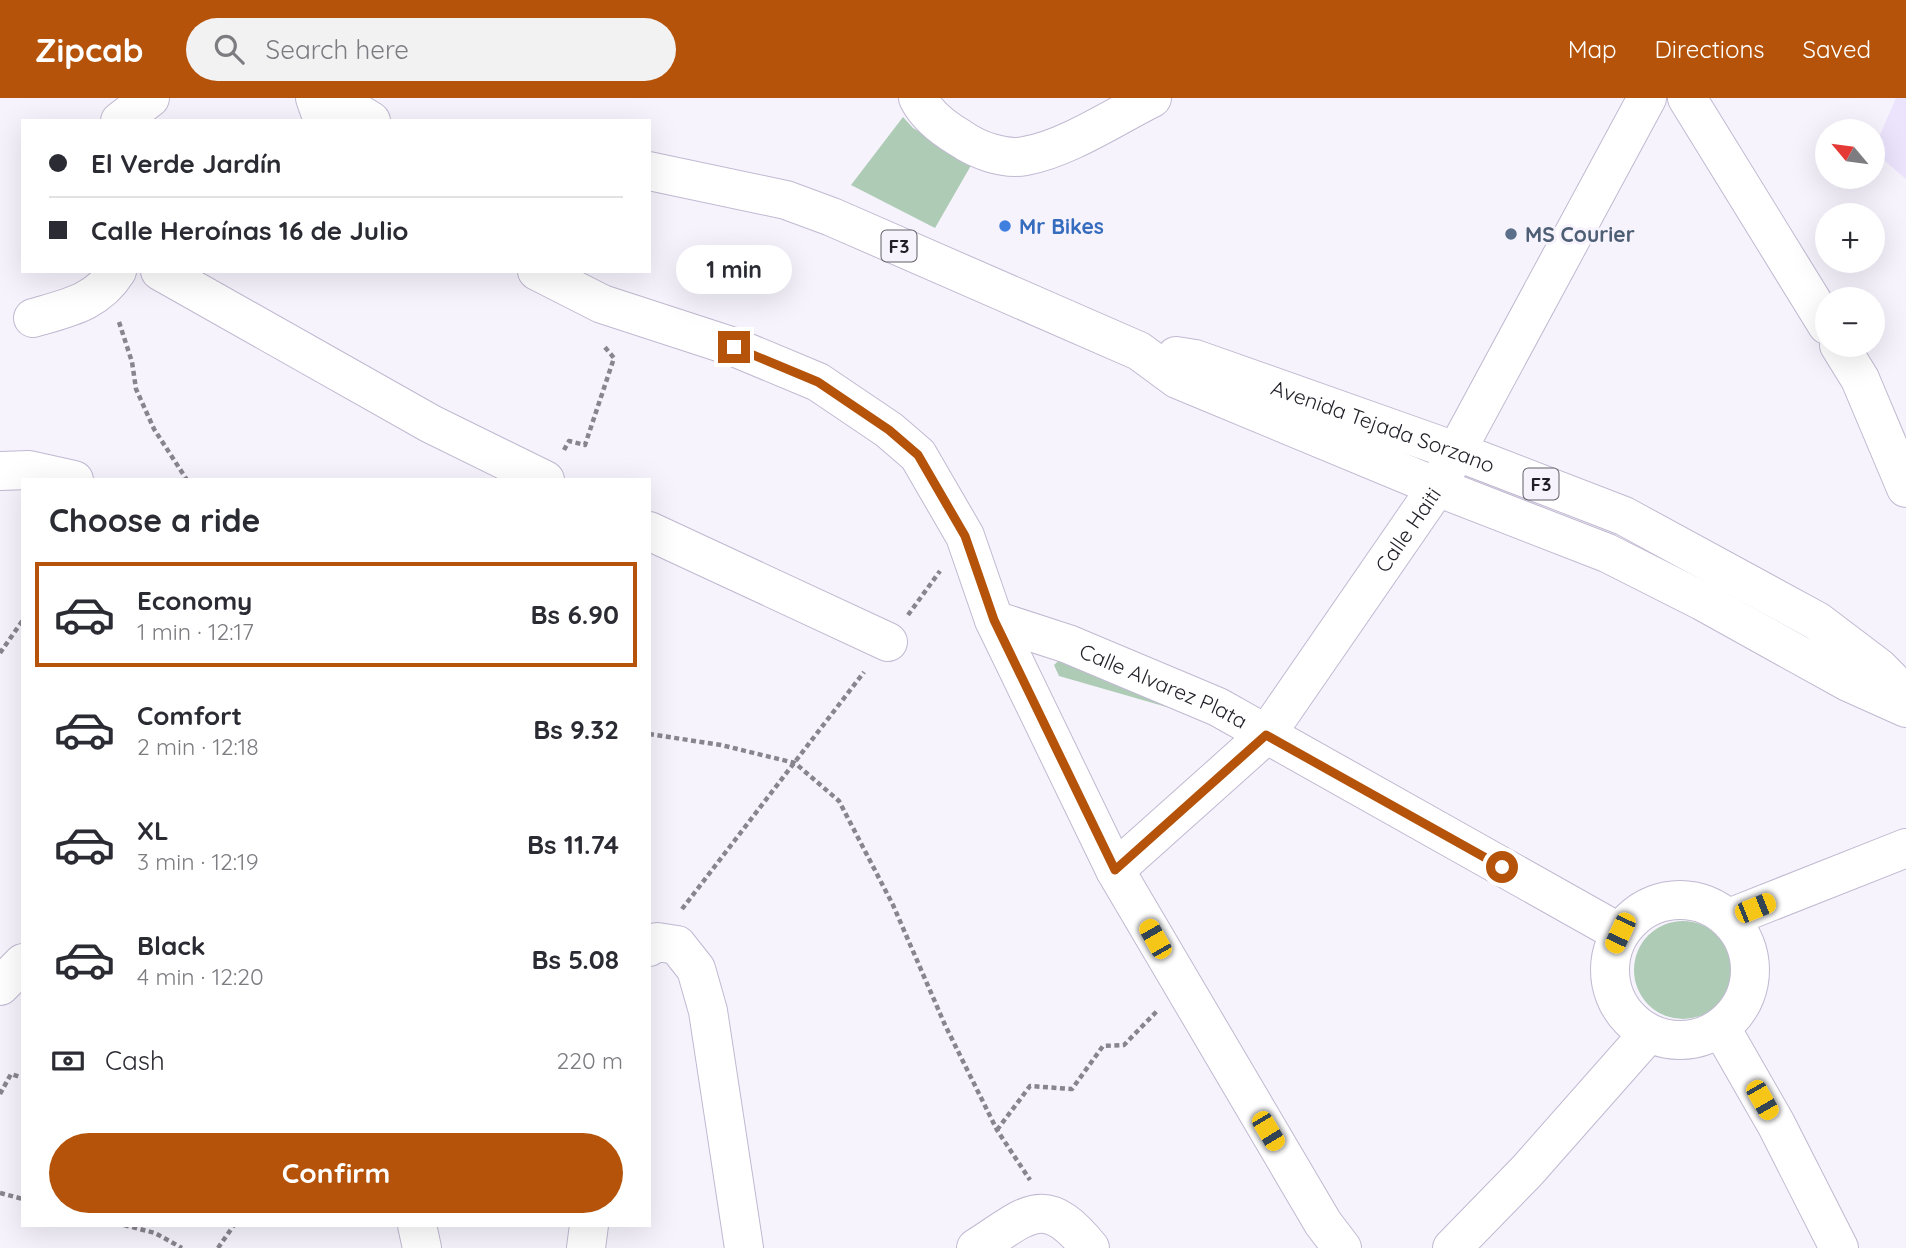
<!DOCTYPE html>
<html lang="en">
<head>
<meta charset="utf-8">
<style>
  :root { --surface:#fff; --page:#f2f2f3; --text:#2b2b33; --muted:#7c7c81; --line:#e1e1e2; --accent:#b45309 }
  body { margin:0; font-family:Quicksand,sans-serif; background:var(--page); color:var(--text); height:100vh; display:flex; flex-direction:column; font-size:26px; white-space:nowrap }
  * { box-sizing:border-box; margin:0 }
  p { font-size:23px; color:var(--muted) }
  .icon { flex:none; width:38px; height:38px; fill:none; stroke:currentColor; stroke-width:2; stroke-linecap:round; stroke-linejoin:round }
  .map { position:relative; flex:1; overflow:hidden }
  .details { position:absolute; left:21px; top:380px; width:630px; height:749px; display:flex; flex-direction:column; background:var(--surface); border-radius:0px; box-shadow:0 7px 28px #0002 }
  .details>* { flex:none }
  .banner { position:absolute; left:21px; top:21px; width:630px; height:154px; border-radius:0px; box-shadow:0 7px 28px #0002; display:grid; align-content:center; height:154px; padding:0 28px; background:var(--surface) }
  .needle { width:46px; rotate:299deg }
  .tools { position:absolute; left:1815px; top:21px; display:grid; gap:14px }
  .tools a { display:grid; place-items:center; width:70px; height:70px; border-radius:50%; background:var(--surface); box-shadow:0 7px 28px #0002; font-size:35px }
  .end { position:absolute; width:32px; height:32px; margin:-16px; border:9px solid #b45309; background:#fff; box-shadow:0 0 0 4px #fff }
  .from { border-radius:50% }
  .bubble { position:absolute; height:49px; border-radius:24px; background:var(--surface); box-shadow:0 7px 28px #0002; font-size:23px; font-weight:800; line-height:49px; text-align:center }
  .car { position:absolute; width:21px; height:42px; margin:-21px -10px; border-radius:9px; box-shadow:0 0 5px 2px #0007; background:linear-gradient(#f5c518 24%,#345 0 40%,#f5c518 0 76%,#345 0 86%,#f5c518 0) }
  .banner b { display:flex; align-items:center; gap:24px; height:66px; font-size:26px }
  .banner b+b { border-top:2px solid var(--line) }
  .banner i { width:18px; height:18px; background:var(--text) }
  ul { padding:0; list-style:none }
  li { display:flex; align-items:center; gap:21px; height:105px; margin:0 14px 10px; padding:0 14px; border:4px solid transparent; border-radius:0px }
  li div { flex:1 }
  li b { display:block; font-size:26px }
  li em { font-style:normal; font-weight:800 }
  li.active { border-color:var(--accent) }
  li>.icon { width:63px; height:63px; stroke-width:1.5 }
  h2 { padding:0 28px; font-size:32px; line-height:84px }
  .pay { display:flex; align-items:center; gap:18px; height:77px; padding:0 28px; font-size:26px }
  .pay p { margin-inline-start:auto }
  .cta { display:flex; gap:14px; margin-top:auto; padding:14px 28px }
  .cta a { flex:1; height:80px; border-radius:42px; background:var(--accent); color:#fff; font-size:28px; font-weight:800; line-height:80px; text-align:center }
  header { display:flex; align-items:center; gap:42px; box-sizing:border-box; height:98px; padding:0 35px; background:var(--accent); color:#fff }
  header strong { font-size:33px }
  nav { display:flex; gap:38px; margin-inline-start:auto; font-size:24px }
  .search { width:490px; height:63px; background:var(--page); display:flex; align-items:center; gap:18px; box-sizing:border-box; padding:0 24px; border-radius:38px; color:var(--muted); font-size:26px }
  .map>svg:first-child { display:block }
</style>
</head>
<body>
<header>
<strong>Zipcab</strong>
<div class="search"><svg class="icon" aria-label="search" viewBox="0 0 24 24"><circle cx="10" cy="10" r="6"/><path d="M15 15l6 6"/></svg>Search here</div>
<nav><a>Map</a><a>Directions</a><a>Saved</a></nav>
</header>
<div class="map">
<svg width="1906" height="1150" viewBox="0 0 1906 1150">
  <rect width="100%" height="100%" fill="#f6f3fd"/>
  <path fill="#ece4fd" d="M1896,0H1906V81L1873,53Z"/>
  <g fill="#aeccb5">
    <path d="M903,19L913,30L973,64L935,130L851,87Z"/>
    <path d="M1070,552L1198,618L1059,578L1054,567Z"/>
    <circle cx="1683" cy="872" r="49"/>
  </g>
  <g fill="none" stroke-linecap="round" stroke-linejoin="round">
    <defs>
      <g id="minor">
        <path d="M315,0L323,23"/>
        <path d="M918,0C927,18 943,30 960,40C977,52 1004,62 1025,58C1066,51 1114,19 1152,0"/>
        <path d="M1687,0L1827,227"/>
        <path d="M120,23L150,0"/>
        <path d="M160,173L431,326L545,382"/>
        <path d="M537,173L602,206L734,249L818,284L889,332L918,357L965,438L994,522L1115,772L1323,1125L1342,1150"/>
        <path d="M33,220C67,210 97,205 117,173"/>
        <path d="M1839,247L1860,281L1906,390"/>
        <path d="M0,373L29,372L74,382"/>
        <path d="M649,433L888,544"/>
        <path id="s1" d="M994,522L1068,546L1218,609L1620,835"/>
        <path id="s2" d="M1115,772L1266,637L1437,389L1647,0"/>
        <circle cx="1680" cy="872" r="70"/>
        <path d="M1729,820L1906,750"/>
        <path d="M649,849L657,844L677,847L696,871L708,913L744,1150"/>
        <path d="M0,888L23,865"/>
        <path d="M1721,930L1776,1026L1839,1150"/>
        <path d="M417,1127L422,1150"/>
        <path d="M586,1150L589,1127"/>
        <path d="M976,1150C1028,1117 1044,1093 1090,1150"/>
        <path d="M1452,1150L1527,1073L1648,936"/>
      </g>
      <g id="major">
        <path d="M334,0L371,23"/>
        <path d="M649,73L786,102L832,119L1139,253L1177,281L1437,389L1607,455L1702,503L1848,584L1906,610"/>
        <path id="s3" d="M1176,258L1195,261L1458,354L1624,418L1817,523L1879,570L1906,597"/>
      </g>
    </defs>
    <use href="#minor" stroke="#c1b9d1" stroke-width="40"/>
    <use href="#major" stroke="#c1b9d1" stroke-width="40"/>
    <g stroke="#88858e" stroke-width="4.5" stroke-dasharray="5 3.5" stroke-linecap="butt">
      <path d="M119,224L132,264L136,291L154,331L187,382"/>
      <path d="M564,352L569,343L585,347L614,260L603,247"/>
      <path d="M908,517L940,473"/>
      <path d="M0,555L23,522"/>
      <path d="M649,636L721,647L795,665L839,703L893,807L945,927L997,1032L1030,1082"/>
      <path d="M682,811L864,574"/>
      <path d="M0,996L11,976L23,980"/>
      <path d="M997,1032L1030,988L1072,991L1103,948L1124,947L1158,912"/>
      <path d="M0,1095L23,1101"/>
      <path d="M124,1127L155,1135L182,1150"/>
      <path d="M218,1150L234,1127"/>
    </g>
    <use href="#minor" stroke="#fff" stroke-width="38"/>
    <use href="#major" stroke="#fff" stroke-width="38"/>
  </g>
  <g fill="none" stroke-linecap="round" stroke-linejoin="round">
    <path stroke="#b45309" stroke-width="9" d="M734,249L818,284L889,332L918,357L965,438L994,522L1115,772L1266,637L1502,769"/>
  </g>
  <circle fill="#3f7fe0" stroke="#f6f3fd" stroke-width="2.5" cx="1005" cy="128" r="7"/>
  <circle fill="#5c6f8a" stroke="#f6f3fd" stroke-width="2.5" cx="1511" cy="136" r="7"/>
  <g text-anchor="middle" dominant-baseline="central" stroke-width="6" stroke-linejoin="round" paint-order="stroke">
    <g fill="#f6f3fd" stroke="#615e67" stroke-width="2">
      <rect x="881.5" y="132.5" width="35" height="31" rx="5"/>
      <rect x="1523.5" y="370.5" width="35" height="31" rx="5"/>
    </g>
    <g font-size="19" font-weight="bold" fill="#211e27">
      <text x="899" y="148">F3</text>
      <text x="1541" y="386">F3</text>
    </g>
    <g font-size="21" font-weight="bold" fill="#366cbe" stroke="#f6f3fd" text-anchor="start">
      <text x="1019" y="128">Mr Bikes</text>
    </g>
    <g font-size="21" font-weight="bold" fill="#4e5e75" stroke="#f6f3fd" text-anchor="start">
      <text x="1525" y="136">MS Courier</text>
    </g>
    <g font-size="21" fill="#211e27" stroke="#f6f3fd">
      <text stroke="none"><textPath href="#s3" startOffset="219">Avenida Tejada Sorzano</textPath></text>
      <text stroke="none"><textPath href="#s2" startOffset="452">Calle Haiti</textPath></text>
      <text stroke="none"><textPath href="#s1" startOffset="182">Calle Alvarez Plata</textPath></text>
    </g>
  </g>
</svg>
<div class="tools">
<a><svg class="needle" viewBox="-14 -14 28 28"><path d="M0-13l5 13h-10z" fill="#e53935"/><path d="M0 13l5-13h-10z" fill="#7c7c81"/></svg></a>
<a>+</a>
<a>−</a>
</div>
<i class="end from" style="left:1502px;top:769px"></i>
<i class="end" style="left:734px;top:249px"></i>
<div class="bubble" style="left:676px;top:147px;width:116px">1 min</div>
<i class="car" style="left:1755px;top:810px;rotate:68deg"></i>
<i class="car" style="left:1620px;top:835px;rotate:205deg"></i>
<i class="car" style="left:1155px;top:841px;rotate:330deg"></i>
<i class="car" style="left:1762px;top:1002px;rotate:150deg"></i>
<i class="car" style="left:1268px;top:1033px;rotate:149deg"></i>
<div class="banner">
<b><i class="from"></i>El Verde Jardín</b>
<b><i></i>Calle Heroínas 16 de Julio</b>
</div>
<section class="details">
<h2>Choose a ride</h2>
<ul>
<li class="active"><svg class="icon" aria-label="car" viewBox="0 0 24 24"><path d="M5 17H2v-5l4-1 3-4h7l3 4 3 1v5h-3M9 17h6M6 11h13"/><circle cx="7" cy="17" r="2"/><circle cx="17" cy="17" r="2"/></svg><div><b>Economy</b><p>1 min · 12:17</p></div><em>Bs 6.90</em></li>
<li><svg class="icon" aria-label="car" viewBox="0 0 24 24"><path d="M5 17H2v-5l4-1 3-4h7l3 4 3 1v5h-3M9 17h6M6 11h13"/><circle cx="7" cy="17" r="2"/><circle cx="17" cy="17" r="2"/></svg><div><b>Comfort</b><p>2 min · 12:18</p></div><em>Bs 9.32</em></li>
<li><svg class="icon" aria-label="car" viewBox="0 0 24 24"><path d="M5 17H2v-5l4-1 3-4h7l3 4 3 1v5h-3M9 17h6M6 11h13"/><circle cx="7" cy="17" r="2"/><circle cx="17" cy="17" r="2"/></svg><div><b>XL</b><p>3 min · 12:19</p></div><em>Bs 11.74</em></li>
<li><svg class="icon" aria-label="car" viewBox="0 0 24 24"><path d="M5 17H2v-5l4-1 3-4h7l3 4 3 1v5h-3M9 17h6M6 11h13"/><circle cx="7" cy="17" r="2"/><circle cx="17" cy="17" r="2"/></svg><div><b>Black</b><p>4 min · 12:20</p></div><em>Bs 5.08</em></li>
</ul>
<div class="pay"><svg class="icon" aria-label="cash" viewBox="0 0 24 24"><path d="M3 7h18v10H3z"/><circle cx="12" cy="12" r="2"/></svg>Cash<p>220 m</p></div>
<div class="cta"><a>Confirm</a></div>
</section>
</div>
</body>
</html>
